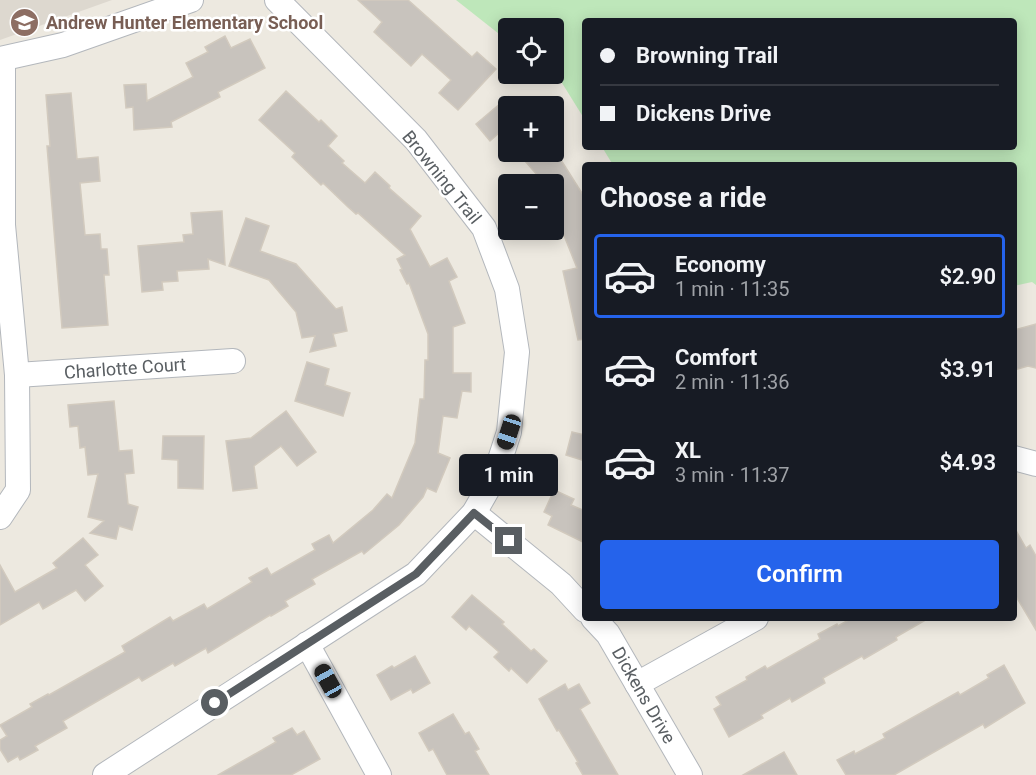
<!DOCTYPE html>
<html lang="en">
<head>
<meta charset="utf-8">
<style>
  :root { --surface:#171b24; --page:#242831; --text:#f1f3f6; --muted:#9ea1a6; --line:#363941; --accent:#2563eb }
  body { margin:0; font-family:Roboto,sans-serif; background:var(--page); color:var(--text); height:100vh; display:flex; flex-direction:column; font-size:22px; white-space:nowrap }
  * { box-sizing:border-box; margin:0 }
  p { font-size:20px; color:var(--muted) }
  .icon { flex:none; width:33px; height:33px; fill:none; stroke:currentColor; stroke-width:2; stroke-linecap:round; stroke-linejoin:round }
  .map { position:relative; flex:1; overflow:hidden }
  .side { position:absolute; left:582px; top:162px; width:435px; height:459px; display:flex; flex-direction:column; background:var(--surface); border-radius:6px; box-shadow:0 3px 15px #0003 }
  .side>* { flex:none }
  .top-card { position:absolute; left:582px; top:18px; width:435px; height:132px; border-radius:6px; box-shadow:0 3px 15px #0003; display:grid; align-content:center; height:132px; padding:0 18px; background:var(--surface) }
  .controls { position:absolute; left:498px; top:18px; display:grid; gap:12px }
  .controls a { display:grid; place-items:center; width:66px; height:66px; border-radius:6px; background:var(--surface); box-shadow:0 3px 15px #0003; font-size:30px }
  .end { position:absolute; width:27px; height:27px; margin:-14px; border:8px solid #595e62; background:#fff; box-shadow:0 0 0 3px #fff }
  .from { border-radius:50% }
  .bubble { position:absolute; height:42px; border-radius:6px; background:var(--surface); box-shadow:0 3px 15px #0003; font-size:20px; font-weight:600; line-height:42px; text-align:center }
  .car { position:absolute; width:18px; height:36px; margin:-18px -9px; border-radius:8px; box-shadow:0 0 4px 2px #0007; background:linear-gradient(#222 24%,#8ab4d8 0 40%,#222 0 76%,#8ab4d8 0 86%,#222 0) }
  .top-card b { display:flex; align-items:center; gap:21px; height:57px; font-size:22px }
  .top-card b+b { border-top:2px solid var(--line) }
  .top-card i { width:15px; height:15px; background:var(--text) }
  ul { padding:0; list-style:none }
  li { display:flex; align-items:center; gap:18px; height:84px; margin:0 12px 9px; padding:0 6px; border:3px solid transparent; border-radius:6px }
  li div { flex:1 }
  li b { display:block; font-size:22px }
  li em { font-style:normal; font-weight:600 }
  li.selected { border-color:var(--accent) }
  li>.icon { width:54px; height:54px; stroke-width:1.5 }
  h2 { padding:0 18px; font-size:27px; line-height:72px }
  .cta { display:flex; gap:12px; margin-top:auto; padding:12px 18px }
  .cta a { flex:1; height:69px; border-radius:6px; background:var(--accent); color:#fff; font-size:24px; font-weight:600; line-height:69px; text-align:center }
  .map>svg:first-child { display:block }
</style>
</head>
<body>
<div class="map">
<svg width="1036" height="775" viewBox="0 0 1036 775">
  <rect width="100%" height="100%" fill="#ede9e0"/>
  <path fill="#ddd8cf" d="M0,0H112L0,40Z"/>
  <path fill="#bee7ba" d="M456,0H1036V285L1032,282L1014,286V165H613L602,147H1014V21H585V120L562,83L550,74H554V28H508V41Z"/>
  <g fill="#c8c3bd" stroke="#d2cabe" stroke-width="1.5">
    <path d="M358,0H408L472,57L477,52L496,69L458,110L439,93L451,80L422,54L411,66L374,32L382,22Z"/>
    <path d="M225,36L231,48L250,39L265,68L218,92L220,97L171,122L172,127L134,130L133,107L126,108L124,85L146,84L147,101L193,77L186,63L208,52L205,47Z"/>
    <path d="M286,91L319,122L321,120L337,136L328,146L344,161L342,163L365,183L375,172L390,186L389,188L421,216L410,229L430,267L447,258L457,277L449,281L465,323L453,327V373H471V392L462,391L457,418L443,416L438,453L450,458L436,492L427,488L423,497L399,525L364,554L362,551L312,579L315,584L285,601L288,606L271,616L270,615L208,653L206,648L175,666L173,663L142,681L139,677L63,721L67,728L35,746L38,750L20,760L18,756L8,762L0,749V740L7,736L0,725L32,707L30,704L48,694L49,695L125,652L122,646L170,617L173,621L204,604L207,609L252,582L249,578L267,568L271,575L315,550L312,544L329,535L333,543L373,510L387,494L392,498L415,443L420,399H424L425,360H428V334L409,283L407,284L400,270L402,269L397,259L405,255L358,213L356,214L348,207L323,183L321,185L292,157L295,153L259,120Z"/>
    <path d="M71,93L77,159L98,157L100,181L80,183L85,235L100,234L101,249H107L109,275H104L108,325L62,328L47,146H50L46,95Z"/>
    <path d="M508,97V142L500,132L490,141L476,124Z"/>
    <path d="M540,152H556L585,198V339L578,340L563,271L577,268L561,228L554,231V184H545L525,161Z"/>
    <path d="M222,211L225,265L208,259L209,269L177,271L178,281L162,282L163,290L142,292L138,246L184,242L183,235L193,234L191,213Z"/>
    <path d="M246,218L269,226L260,251L296,264L336,309L342,307L347,331L333,334L336,346L310,352L315,336L302,338L296,312L269,280L229,266Z"/>
    <path d="M1036,324V368L1028,366L1014,370V330Z"/>
    <path d="M307,362L329,369L325,385L350,393L343,416L295,401Z"/>
    <path d="M114,401L119,451L132,450L134,473L125,474L128,504L138,507L132,530L119,526L116,539L90,533L104,521L88,517L98,474L88,475L85,447L80,448L78,426L70,427L68,405Z"/>
    <path d="M286,411L316,452L297,466L281,446L254,466L257,488L233,491L226,441L251,438Z"/>
    <path d="M572,432L585,435V461L566,455Z"/>
    <path d="M163,436H204L203,489L178,488V460L162,459Z"/>
    <path d="M554,490L574,499L571,505L585,511V543L548,525L552,516L544,512Z"/>
    <path d="M1014,527L1026,548L1030,545L1036,556V630L1014,593Z"/>
    <path d="M83,538L98,555L85,565L103,586L85,601L76,590L43,609L39,602L0,625V565L15,592L57,568L53,563Z"/>
    <path d="M472,595L504,622L502,624L531,651L534,649L547,661L527,683L511,668L509,671L494,657L499,652L469,626L466,630L452,617Z"/>
    <path d="M852,618H929L896,637L897,640L864,659L862,656L823,678L825,683L792,702L790,698L761,715L763,718L729,737L714,709L721,705L716,697L747,680L746,677L765,666L767,669L820,639L818,634L837,624L838,626Z"/>
    <path d="M415,656L430,683L413,693L411,689L391,700L377,675L392,666L394,668Z"/>
    <path d="M1004,665L1025,703L985,728L983,724L894,775H846L837,760L854,751L855,754L885,738L883,734L958,692L960,695L989,678L987,675Z"/>
    <path d="M565,684L568,690L579,684L590,703L580,709L618,775H583L576,763L578,762L559,730L557,731L539,699Z"/>
    <path d="M453,714L465,734L469,732L479,749L475,751L489,775H447L433,749L429,751L419,733Z"/>
    <path d="M292,728L297,735L304,731L320,759L291,775H218L276,742L273,738Z"/>
    <path d="M784,752L797,775H743Z"/>
  </g>
  <g fill="none" stroke-linecap="round" stroke-linejoin="round">
    <defs>
      <g id="street">
        <path d="M0,59L63,45L191,0"/>
        <path d="M17,375L233,361"/>
        <path d="M1014,458L1036,464"/>
        <path d="M474,513L561,584L585,610"/>
        <path d="M0,517L18,490L17,375L3,225V59"/>
        <path d="M593,618L608,634L690,775"/>
        <path d="M307,644L379,775"/>
        <path d="M637,684L756,618"/>
        <path d="M105,775L416,574L474,513L494,478L509,432L517,352L507,289L484,228L416,140L277,0"/>
      </g>
    </defs>
    <use href="#street" stroke="#b3b7bc" stroke-width="26"/>
    <use href="#street" stroke="#fff" stroke-width="24"/>
  </g>
  <g fill="none" stroke-linecap="round" stroke-linejoin="round">
    <path stroke="#595e62" stroke-width="8" d="M215,703L416,574L474,513L509,541"/>
  </g>
  <defs>
    <symbol id="school-disc" viewBox="-11 -11 22 22"><circle r="9.5" fill="#8d6e63" stroke="#fff"/><path d="M0-5L7-2L0 1L-7-2ZM-4 1L0 2.5L4 1V4Q0 6-4 4Z" fill="#fff"/></symbol>
  </defs>
  <g fill-rule="evenodd">
    <use href="#school-disc" x="8" y="6" width="33" height="33"/>
  </g>
  <g text-anchor="middle" dominant-baseline="central" stroke-width="5" stroke-linejoin="round" paint-order="stroke">
    <g font-size="18" font-weight="bold" fill="#785e54" stroke="#fff" text-anchor="start">
      <text x="46" y="22">Andrew Hunter Elementary School</text>
    </g>
    <g font-size="18" fill="#595e62" stroke="#fff">
      <text transform="translate(442 177) rotate(51)">Browning Trail</text>
      <text transform="translate(125 368) rotate(-4)">Charlotte Court</text>
      <text transform="translate(644 695) rotate(60)">Dickens Drive</text>
    </g>
  </g>
</svg>
<div class="controls">
<a><svg class="icon" aria-label="locate" viewBox="0 0 24 24"><circle cx="12" cy="12" r="6"/><path d="M12 2v4M12 18v4M2 12h4M18 12h4"/></svg></a>
<a>+</a>
<a>−</a>
</div>
<i class="end from" style="left:215px;top:703px"></i>
<i class="end" style="left:509px;top:541px"></i>
<div class="bubble" style="left:459px;top:454px;width:99px">1 min</div>
<i class="car" style="left:509px;top:432px;rotate:198deg"></i>
<i class="car" style="left:328px;top:681px;rotate:331deg"></i>
<div class="top-card">
<b><i class="from"></i>Browning Trail</b>
<b><i></i>Dickens Drive</b>
</div>
<section class="side">
<h2>Choose a ride</h2>
<ul>
<li class="selected"><svg class="icon" aria-label="car" viewBox="0 0 24 24"><path d="M5 17H2v-5l4-1 3-4h7l3 4 3 1v5h-3M9 17h6M6 11h13"/><circle cx="7" cy="17" r="2"/><circle cx="17" cy="17" r="2"/></svg><div><b>Economy</b><p>1 min · 11:35</p></div><em>$2.90</em></li>
<li><svg class="icon" aria-label="car" viewBox="0 0 24 24"><path d="M5 17H2v-5l4-1 3-4h7l3 4 3 1v5h-3M9 17h6M6 11h13"/><circle cx="7" cy="17" r="2"/><circle cx="17" cy="17" r="2"/></svg><div><b>Comfort</b><p>2 min · 11:36</p></div><em>$3.91</em></li>
<li><svg class="icon" aria-label="car" viewBox="0 0 24 24"><path d="M5 17H2v-5l4-1 3-4h7l3 4 3 1v5h-3M9 17h6M6 11h13"/><circle cx="7" cy="17" r="2"/><circle cx="17" cy="17" r="2"/></svg><div><b>XL</b><p>3 min · 11:37</p></div><em>$4.93</em></li>
</ul>
<div class="cta"><a>Confirm</a></div>
</section>
</div>
</body>
</html>
